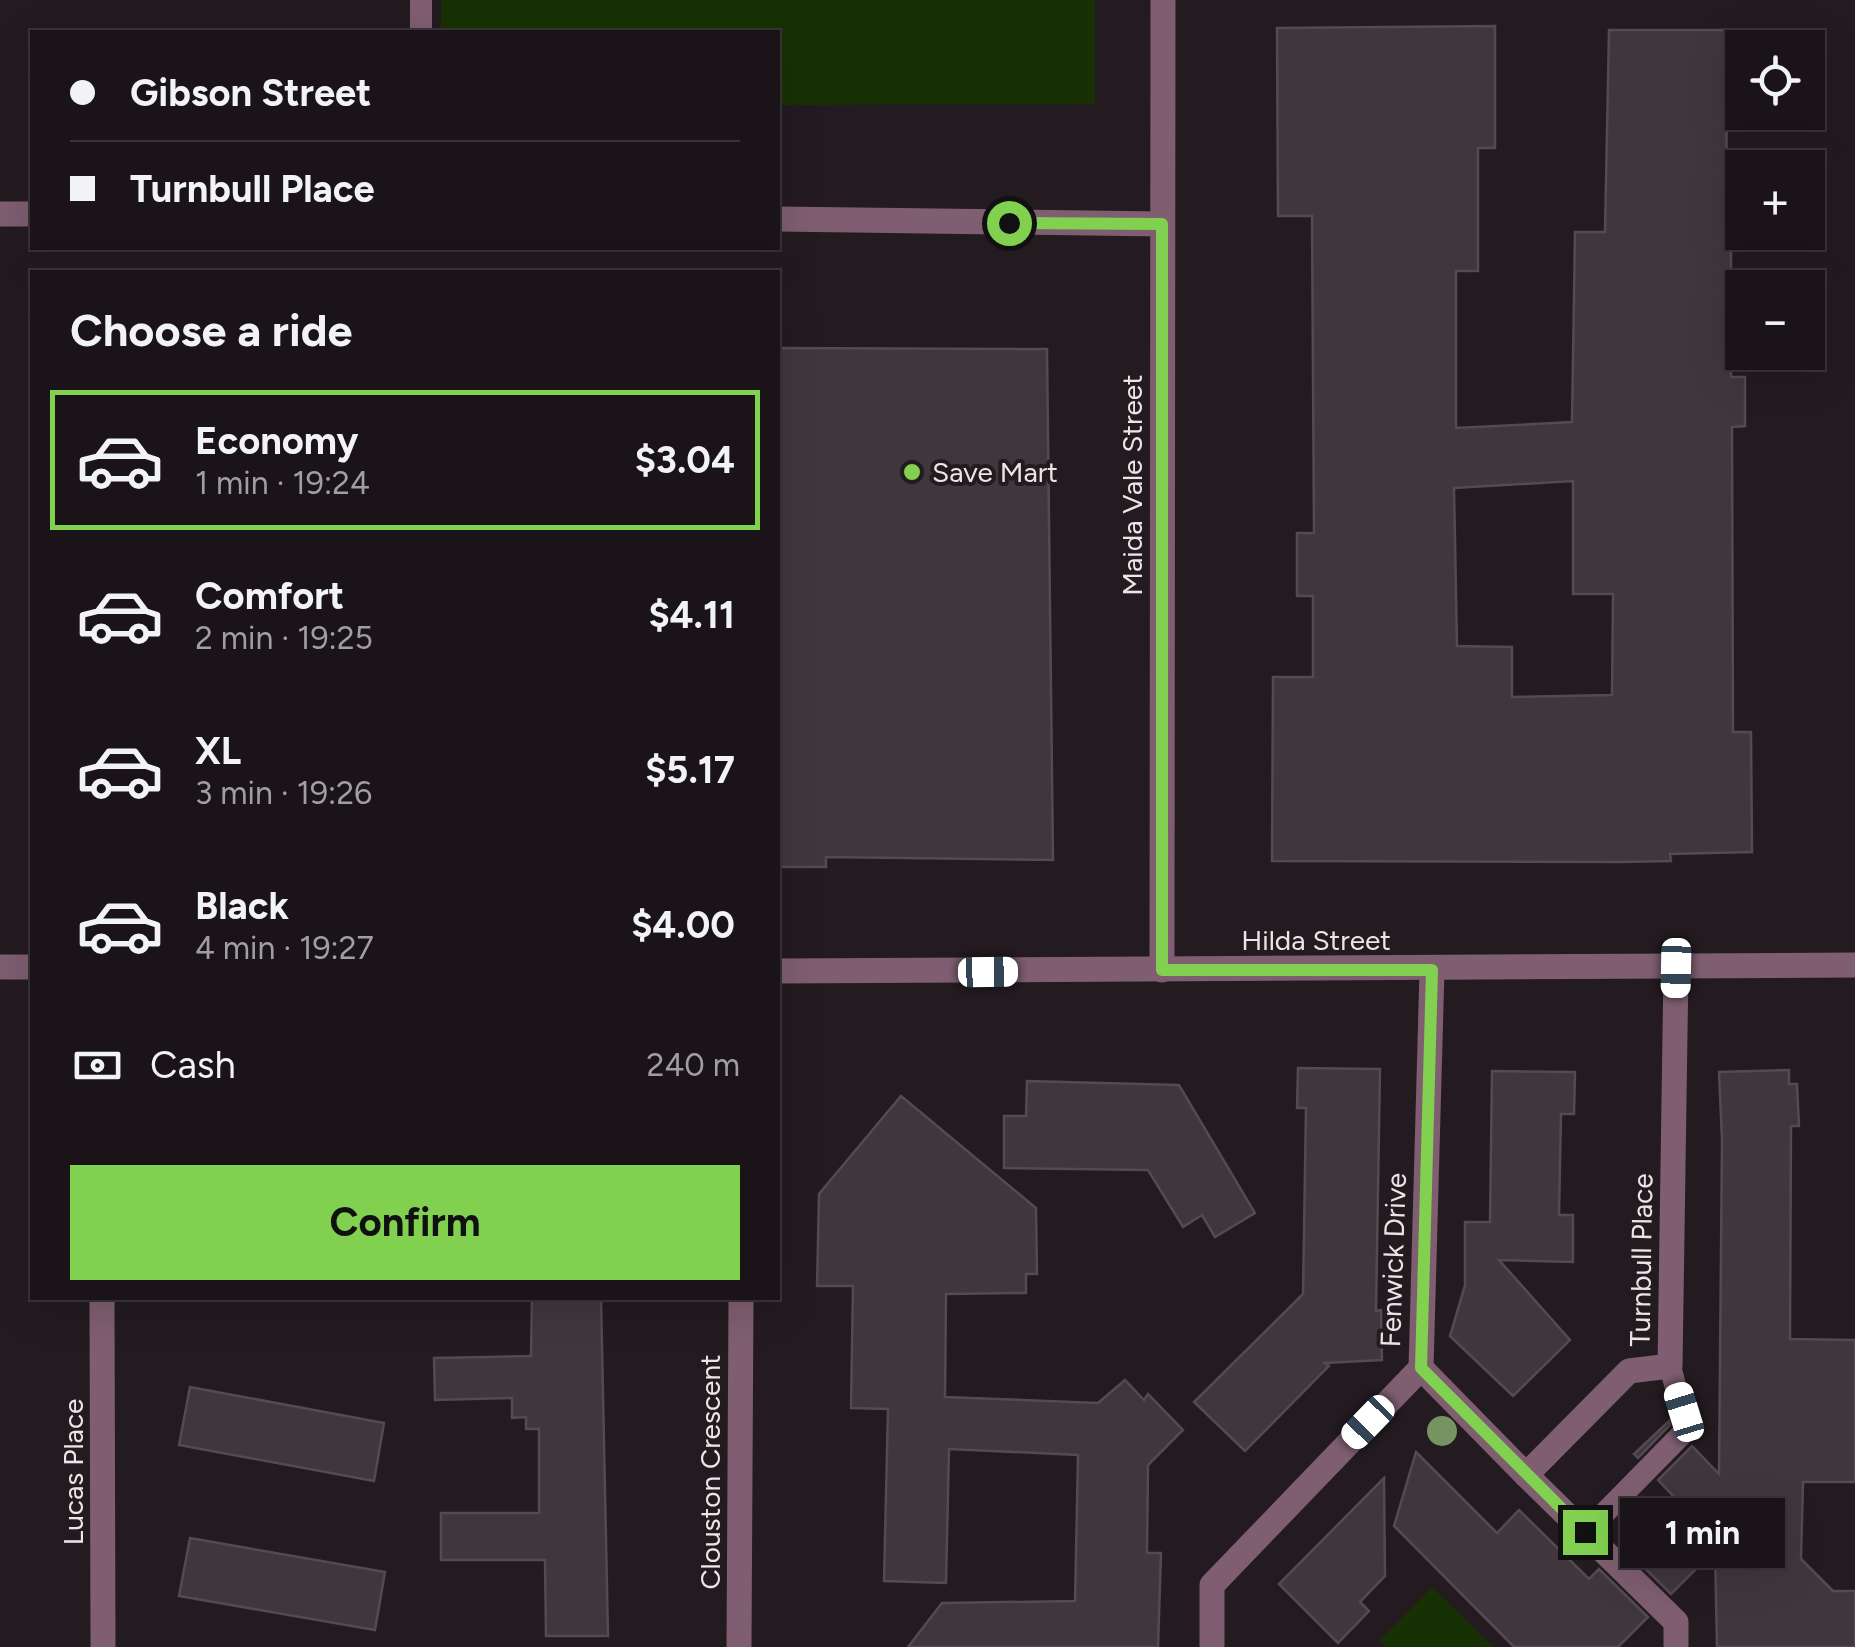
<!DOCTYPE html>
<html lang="en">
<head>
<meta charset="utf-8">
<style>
  :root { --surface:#1a1418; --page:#272125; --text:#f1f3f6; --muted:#9f9ea2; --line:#383337; --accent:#81d050 }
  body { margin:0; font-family:Figtree,sans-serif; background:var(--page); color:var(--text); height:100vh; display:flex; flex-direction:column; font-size:38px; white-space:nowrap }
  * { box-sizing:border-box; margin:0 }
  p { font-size:32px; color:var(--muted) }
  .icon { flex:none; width:55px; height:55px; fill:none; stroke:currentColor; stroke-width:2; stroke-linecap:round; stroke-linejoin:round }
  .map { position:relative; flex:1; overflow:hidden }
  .panel { position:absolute; left:30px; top:270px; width:750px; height:1030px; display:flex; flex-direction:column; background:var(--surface); border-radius:0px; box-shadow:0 10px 40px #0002,0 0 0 2px var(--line) }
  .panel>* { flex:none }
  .guide { position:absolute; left:30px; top:30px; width:750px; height:220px; border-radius:0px; box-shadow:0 10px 40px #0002,0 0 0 2px var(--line); display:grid; align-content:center; height:220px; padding:0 40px; background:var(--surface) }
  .buttons { position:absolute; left:1725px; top:30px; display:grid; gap:20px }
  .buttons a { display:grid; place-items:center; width:100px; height:100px; border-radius:0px; background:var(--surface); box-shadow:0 10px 40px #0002,0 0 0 2px var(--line); font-size:50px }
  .end { position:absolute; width:45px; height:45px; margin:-22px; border:12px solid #81d050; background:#111; box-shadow:0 0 0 5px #111 }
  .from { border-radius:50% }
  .bubble { position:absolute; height:70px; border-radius:0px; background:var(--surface); box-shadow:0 10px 40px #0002,0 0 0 2px var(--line); font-size:32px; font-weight:700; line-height:70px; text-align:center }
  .car { position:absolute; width:30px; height:60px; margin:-30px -15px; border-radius:12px; box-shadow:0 0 8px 2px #0007; background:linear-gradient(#fff 24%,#345 0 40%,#fff 0 76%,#345 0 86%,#fff 0) }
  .guide b { display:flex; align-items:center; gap:35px; height:95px; font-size:38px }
  .guide b+b { border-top:2px solid var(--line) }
  .guide i { width:25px; height:25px; background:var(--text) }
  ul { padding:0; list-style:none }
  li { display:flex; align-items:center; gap:30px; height:140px; margin:0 20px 15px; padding:0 20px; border:5px solid transparent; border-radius:0px }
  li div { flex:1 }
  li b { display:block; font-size:38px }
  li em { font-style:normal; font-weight:700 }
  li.active { border-color:var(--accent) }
  li>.icon { width:90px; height:90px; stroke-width:1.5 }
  h2 { padding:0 40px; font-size:45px; line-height:120px }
  .pay { display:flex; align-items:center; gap:25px; height:110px; padding:0 40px; font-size:38px }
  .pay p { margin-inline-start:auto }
  .button { display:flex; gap:20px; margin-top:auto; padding:20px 40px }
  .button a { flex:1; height:115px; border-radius:0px; background:var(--accent); color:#111; font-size:40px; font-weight:700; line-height:115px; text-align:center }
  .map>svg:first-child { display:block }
</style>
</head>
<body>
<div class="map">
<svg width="1855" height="1647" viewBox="0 0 1855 1647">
  <rect width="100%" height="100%" fill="#231b20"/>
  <g fill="#173104">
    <path d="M441,0H1095V104L778,105V32H441Z"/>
    <path d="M1432,1587L1493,1647H1385L1379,1641Z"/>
  </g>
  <g fill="#40373c" stroke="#544a4f" stroke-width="2.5" fill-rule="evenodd">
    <path d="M1495,26V148H1478V271H1456V428L1572,422L1575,232H1605L1609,30H1727L1726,251H1731V377H1745V426L1732,427L1733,732H1751L1752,852L1670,854L1671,861L1622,862L1272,861L1273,677H1313V596H1297V533H1314L1312,216H1278L1277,28ZM1573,481V594H1613L1612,695L1512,697V647L1457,646L1454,488Z"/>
    <path d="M778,348L1047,349L1053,860L826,857V867H778Z"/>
    <path d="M1298,1068L1380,1069L1376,1311L1381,1310L1382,1360L1325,1363L1329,1366L1245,1451L1194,1402L1303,1294L1306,1108H1297Z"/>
    <path d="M1789,1070V1084H1797L1799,1126H1791L1790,1339L1855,1340V1482H1803L1801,1559L1833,1591H1855V1647H1717L1715,1550L1671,1594L1623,1547L1675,1498L1658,1480L1692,1446L1719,1474L1722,1140L1719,1072Z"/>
    <path d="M1492,1071L1575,1072L1574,1114H1561L1559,1215H1573V1262L1499,1260L1570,1340L1513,1396L1450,1336L1465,1285V1222H1490Z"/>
    <path d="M1027,1081L1179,1085L1255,1213L1215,1237L1202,1215L1183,1227L1148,1170L1004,1168V1116H1026Z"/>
    <path d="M901,1096L1036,1208L1037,1274H1026V1293L946,1294L945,1397L1098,1403L1125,1380L1144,1400L1148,1394L1183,1430L1148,1465L1147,1553H1161L1158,1647H908L942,1603L1075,1601L1078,1455L949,1449L946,1583L884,1581L888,1409L851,1408L853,1286H817L819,1194Z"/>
    <path d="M532,1298H601L608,1636H546L545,1560H441V1513H539V1429H526V1417L512,1418V1398L435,1400L434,1358L531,1356Z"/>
    <path d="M190,1387L384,1423L374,1481L179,1445Z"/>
    <path d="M1669,1421L1670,1425L1638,1458L1634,1454Z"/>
    <path d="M1416,1452L1497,1533L1519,1510L1589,1579L1599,1569L1648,1617L1618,1647H1514L1394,1526Z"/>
    <path d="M1384,1478L1385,1576L1360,1602L1369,1611L1338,1643L1279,1584Z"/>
    <path d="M190,1538L385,1572L375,1630L179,1596Z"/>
  </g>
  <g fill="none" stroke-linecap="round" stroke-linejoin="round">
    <g stroke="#7e5e70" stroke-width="22">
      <path d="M421,0V32"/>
      <path d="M1585,1533L1687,1429L1670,1366"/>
    </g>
    <g stroke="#7e5e70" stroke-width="25">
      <path d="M0,214H32"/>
      <path d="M778,219L1162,224"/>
      <path d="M0,967H32"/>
      <path d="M1676,968L1670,1366L1629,1371L1526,1475L1676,1622V1647"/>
      <path d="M1162,970L1163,0"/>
      <path d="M778,971L1855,965"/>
      <path d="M102,1298L103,1647"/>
      <path d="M1421,1368L1526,1475"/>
      <path d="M739,1647L741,1298"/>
      <path d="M1212,1647V1585L1421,1368L1432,970"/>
    </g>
  </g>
  <circle fill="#769362" cx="1442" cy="1431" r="15"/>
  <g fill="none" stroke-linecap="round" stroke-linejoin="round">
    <path stroke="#81d050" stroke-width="12" d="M1009,223L1162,224V970H1432L1421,1368L1585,1532"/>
  </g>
  <circle fill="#81d050" stroke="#231b20" stroke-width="4" cx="912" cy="472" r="10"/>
  <g text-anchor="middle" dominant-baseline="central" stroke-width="8" stroke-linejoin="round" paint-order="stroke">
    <g font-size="28" fill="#ebe5e8" stroke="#231b20" text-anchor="start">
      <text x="932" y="472">Save Mart</text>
    </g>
    <g font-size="28" fill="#ebe5e8" stroke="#231b20">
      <text transform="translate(1132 485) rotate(-90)">Maida Vale Street</text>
      <text x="1316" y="940">Hilda Street</text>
      <text transform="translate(1393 1260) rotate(-88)">Fenwick Drive</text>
      <text transform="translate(1641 1260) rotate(-89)">Turnbull Place</text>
      <text transform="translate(73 1472) rotate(-90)">Lucas Place</text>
      <text transform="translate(710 1472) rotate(-90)">Clouston Crescent</text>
    </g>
  </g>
</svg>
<div class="buttons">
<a><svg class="icon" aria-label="locate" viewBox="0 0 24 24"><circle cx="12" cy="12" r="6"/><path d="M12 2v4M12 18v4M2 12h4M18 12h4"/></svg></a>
<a>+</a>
<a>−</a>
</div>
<i class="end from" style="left:1009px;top:223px"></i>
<i class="end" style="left:1585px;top:1532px"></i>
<div class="bubble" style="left:1620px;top:1498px;width:165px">1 min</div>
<i class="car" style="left:1676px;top:968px;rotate:181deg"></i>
<i class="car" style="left:988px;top:972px;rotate:89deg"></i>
<i class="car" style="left:1684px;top:1412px;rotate:343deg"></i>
<i class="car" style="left:1368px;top:1422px;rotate:224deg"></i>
<div class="guide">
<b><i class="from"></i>Gibson Street</b>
<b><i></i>Turnbull Place</b>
</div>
<section class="panel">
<h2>Choose a ride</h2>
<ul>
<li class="active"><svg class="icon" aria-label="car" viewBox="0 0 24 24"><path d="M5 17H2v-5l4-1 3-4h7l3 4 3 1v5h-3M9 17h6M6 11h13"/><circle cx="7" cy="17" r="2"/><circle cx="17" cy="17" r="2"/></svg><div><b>Economy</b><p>1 min · 19:24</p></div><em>$3.04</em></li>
<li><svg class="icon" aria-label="car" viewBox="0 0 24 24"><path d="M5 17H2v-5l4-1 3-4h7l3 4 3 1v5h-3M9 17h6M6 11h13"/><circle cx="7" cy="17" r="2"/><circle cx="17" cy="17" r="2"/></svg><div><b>Comfort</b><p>2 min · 19:25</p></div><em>$4.11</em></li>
<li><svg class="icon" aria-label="car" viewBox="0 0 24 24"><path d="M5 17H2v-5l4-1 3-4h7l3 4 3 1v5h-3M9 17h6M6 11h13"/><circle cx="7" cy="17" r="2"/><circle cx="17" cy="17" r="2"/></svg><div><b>XL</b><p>3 min · 19:26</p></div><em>$5.17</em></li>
<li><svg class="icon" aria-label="car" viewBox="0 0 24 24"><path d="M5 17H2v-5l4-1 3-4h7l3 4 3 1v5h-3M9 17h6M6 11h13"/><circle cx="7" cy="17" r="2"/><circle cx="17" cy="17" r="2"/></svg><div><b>Black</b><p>4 min · 19:27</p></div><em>$4.00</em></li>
</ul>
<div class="pay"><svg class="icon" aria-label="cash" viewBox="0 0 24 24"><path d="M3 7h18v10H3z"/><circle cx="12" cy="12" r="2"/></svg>Cash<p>240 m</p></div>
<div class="button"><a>Confirm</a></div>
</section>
</div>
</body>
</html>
